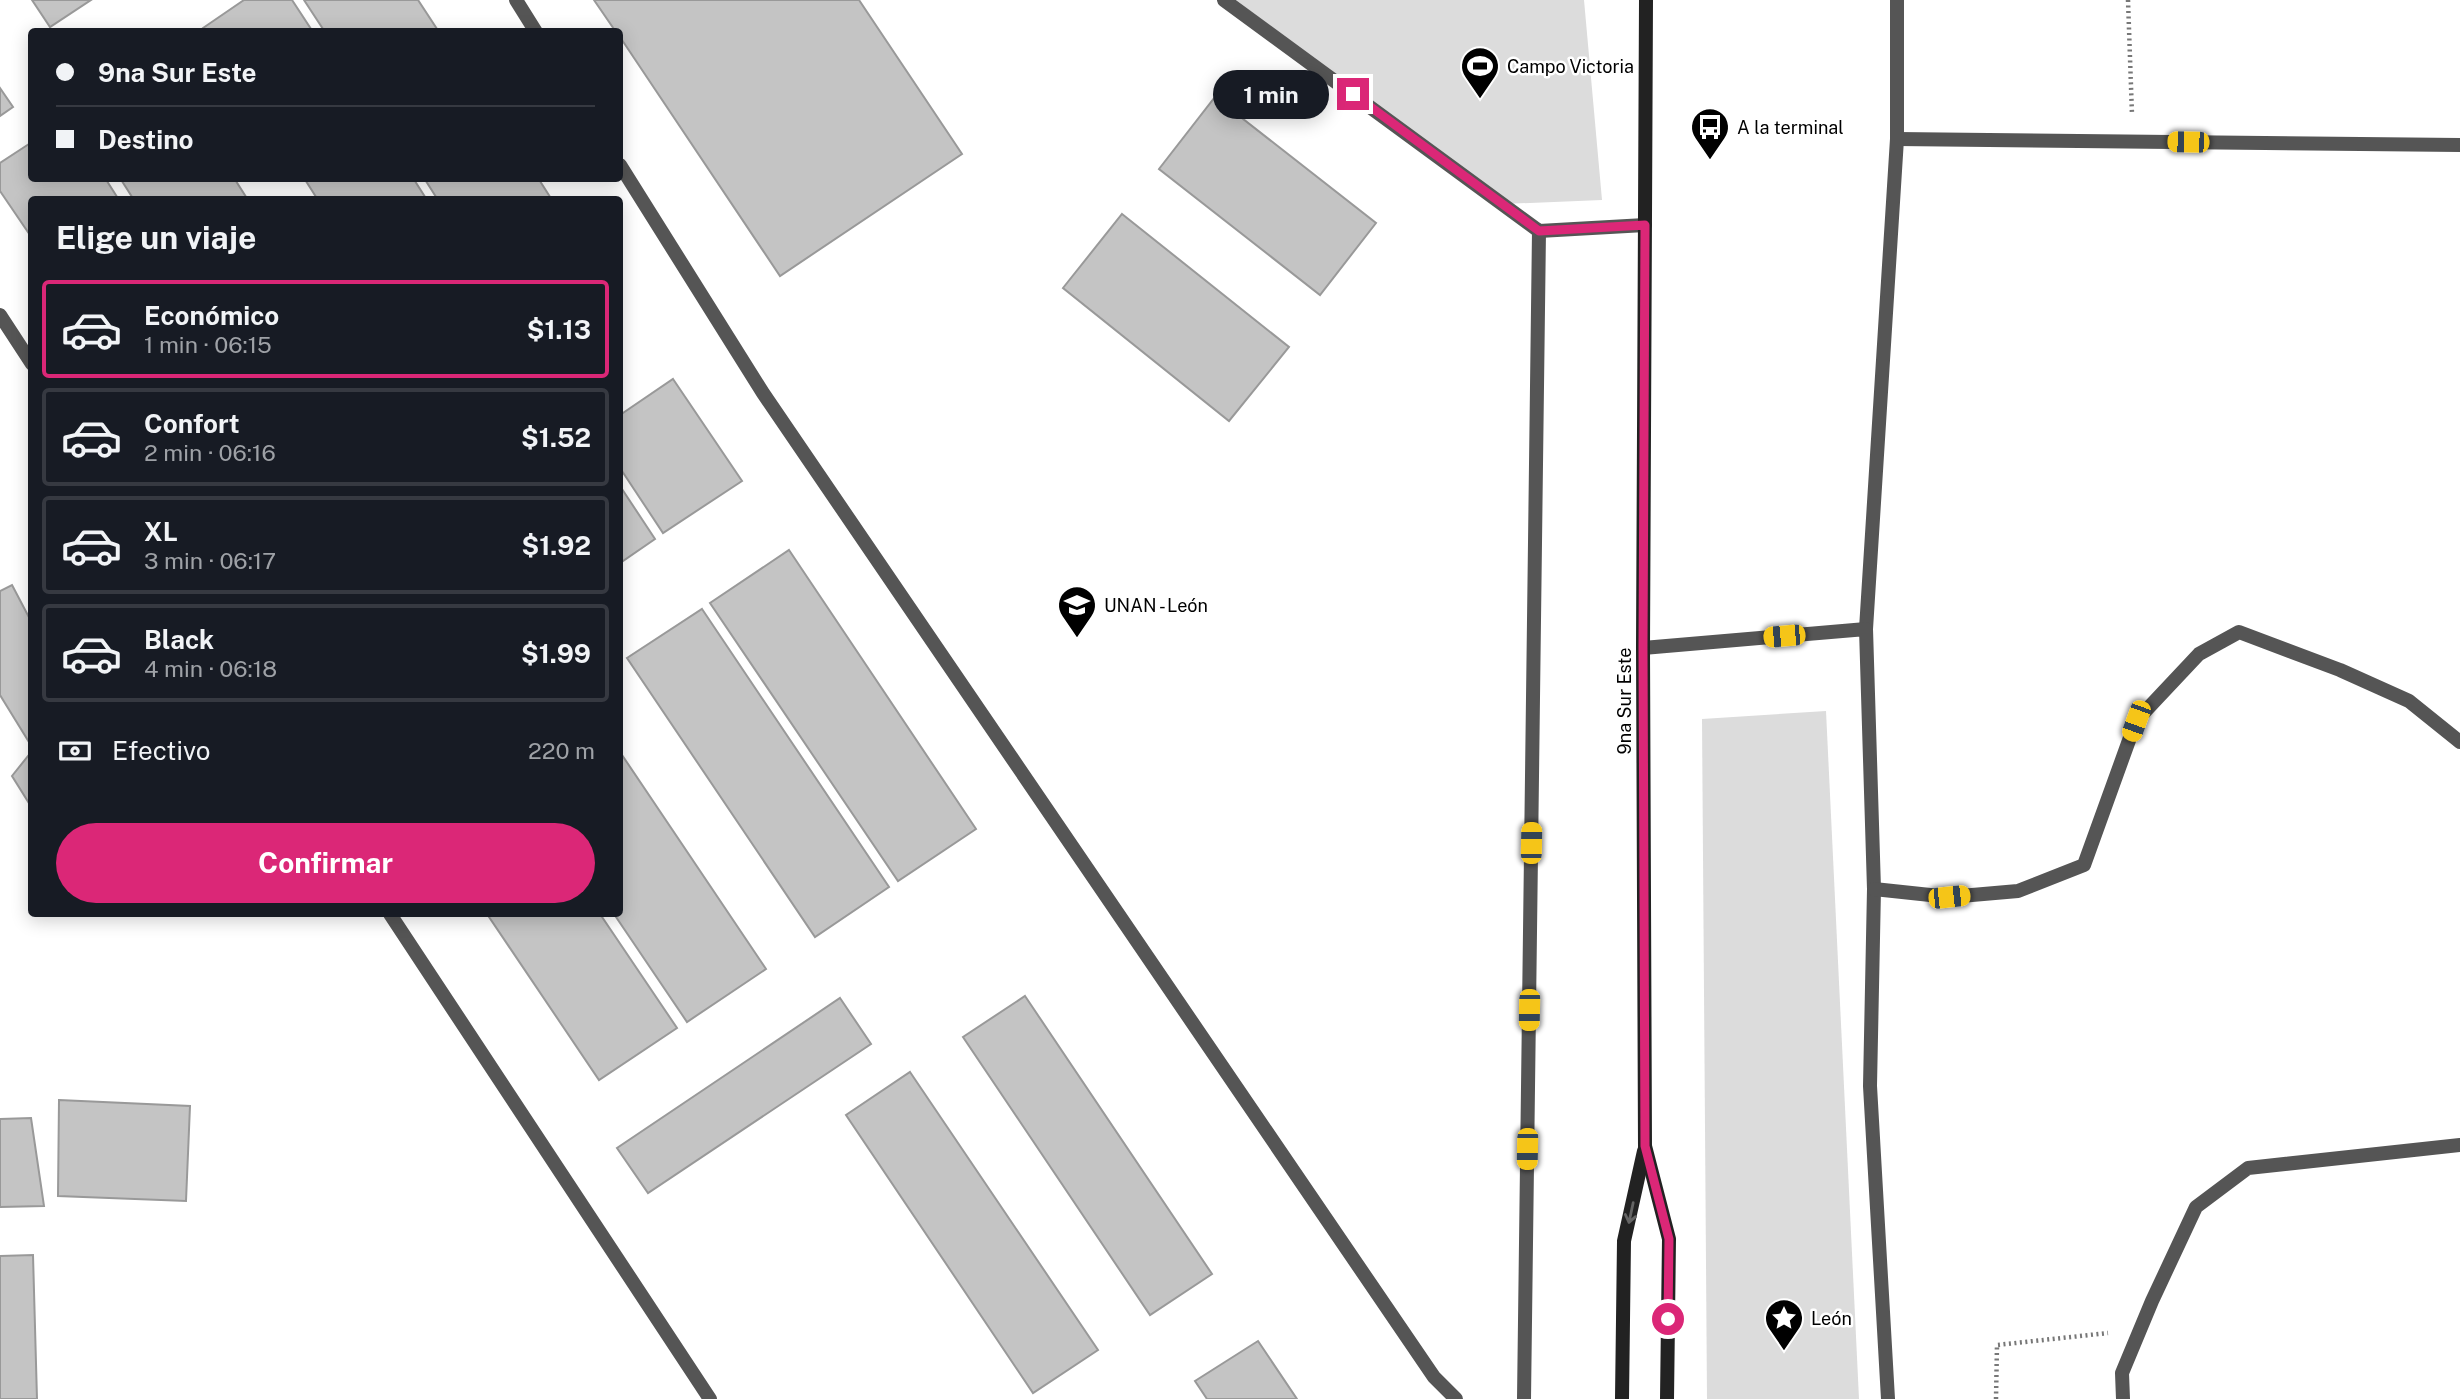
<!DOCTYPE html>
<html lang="es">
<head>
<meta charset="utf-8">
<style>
  :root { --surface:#171b24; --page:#242831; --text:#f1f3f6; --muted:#9ea1a6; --line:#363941; --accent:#db2777 }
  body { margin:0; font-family:"Public Sans",sans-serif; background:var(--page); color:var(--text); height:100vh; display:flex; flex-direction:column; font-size:26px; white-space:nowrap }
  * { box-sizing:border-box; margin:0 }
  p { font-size:23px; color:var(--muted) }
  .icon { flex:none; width:38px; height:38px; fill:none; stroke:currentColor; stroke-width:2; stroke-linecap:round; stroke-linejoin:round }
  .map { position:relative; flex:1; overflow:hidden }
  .side { position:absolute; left:28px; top:196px; width:595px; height:721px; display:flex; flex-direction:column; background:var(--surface); border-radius:7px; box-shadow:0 4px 18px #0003 }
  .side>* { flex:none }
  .top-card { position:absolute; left:28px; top:28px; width:595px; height:154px; border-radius:7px; box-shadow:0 4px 18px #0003; display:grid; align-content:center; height:154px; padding:0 28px; background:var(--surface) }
  .end { position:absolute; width:32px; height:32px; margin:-16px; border:9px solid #db2777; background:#fff; box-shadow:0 0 0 4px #fff }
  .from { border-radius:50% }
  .bubble { position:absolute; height:49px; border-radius:24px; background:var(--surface); box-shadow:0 4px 18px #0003; font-size:23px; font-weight:700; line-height:49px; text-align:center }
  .car { position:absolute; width:21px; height:42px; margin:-21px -10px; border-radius:9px; box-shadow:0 0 5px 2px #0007; background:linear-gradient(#f5c518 24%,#345 0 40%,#f5c518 0 76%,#345 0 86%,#f5c518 0) }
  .top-card b { display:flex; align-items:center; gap:24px; height:66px; font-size:26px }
  .top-card b+b { border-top:2px solid var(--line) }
  .top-card i { width:18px; height:18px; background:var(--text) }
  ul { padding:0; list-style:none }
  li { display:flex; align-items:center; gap:21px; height:98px; margin:0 14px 10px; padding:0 14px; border:4px solid var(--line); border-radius:7px }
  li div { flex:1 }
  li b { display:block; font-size:26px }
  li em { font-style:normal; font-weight:700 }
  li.on { border-color:var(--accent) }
  li>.icon { width:63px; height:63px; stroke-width:1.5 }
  h2 { padding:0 28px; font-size:32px; line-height:84px }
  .pay { display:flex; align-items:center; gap:18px; height:77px; padding:0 28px; font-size:26px }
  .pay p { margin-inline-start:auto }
  .action { display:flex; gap:14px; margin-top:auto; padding:14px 28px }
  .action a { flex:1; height:80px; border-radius:42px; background:var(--accent); color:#fff; font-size:28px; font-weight:700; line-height:80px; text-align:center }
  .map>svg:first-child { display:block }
</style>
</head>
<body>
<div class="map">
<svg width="2460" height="1399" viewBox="0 0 2460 1399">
  <rect width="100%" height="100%" fill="#fff"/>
  <g fill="#dcdcdc">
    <path d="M1236,0H1584L1602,200L1503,204Z"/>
    <path d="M1826,711L1859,1399H1707L1702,719Z"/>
  </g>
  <g fill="#c4c4c4" stroke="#999" stroke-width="2">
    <path d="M32,0H91L50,27Z"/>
    <path d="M244,0H292L313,32H205L203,28Z"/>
    <path d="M304,0H418L439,32H325Z"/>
    <path d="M594,0H859L962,154L780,276L620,37V32H616Z"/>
    <path d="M0,88L13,107L0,116Z"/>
    <path d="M1215,97L1376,223L1320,295L1159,169Z"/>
    <path d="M32,142V178H105L119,200H32V238L0,191V163Z"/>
    <path d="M120,178H234L248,200H134Z"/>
    <path d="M304,178H413L427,200H318Z"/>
    <path d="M424,178H538L552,200H438Z"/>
    <path d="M1122,214L1289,347L1229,421L1063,288Z"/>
    <path d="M673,379L742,481L663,533L620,468V415Z"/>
    <path d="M620,486L655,539L620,563Z"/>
    <path d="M789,550L976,829L898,881L710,603Z"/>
    <path d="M12,585L32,623V747L0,695V591Z"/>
    <path d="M702,609L889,887L815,937L627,658Z"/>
    <path d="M32,751V808L12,776Z"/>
    <path d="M620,752L766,969L687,1022L614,914H620Z"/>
    <path d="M487,914H600L677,1028L599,1080Z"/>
    <path d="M1025,996L1212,1274L1150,1315L963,1037Z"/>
    <path d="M840,998L871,1044L648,1193L617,1148Z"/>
    <path d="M910,1072L1098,1350L1033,1393L846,1115Z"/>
    <path d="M59,1100L190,1106L186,1201L58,1196Z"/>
    <path d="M31,1118L44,1206L0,1207V1119Z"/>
    <path d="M33,1255L37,1399H0V1256Z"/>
    <path d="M1258,1341L1297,1399H1207L1195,1381Z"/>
  </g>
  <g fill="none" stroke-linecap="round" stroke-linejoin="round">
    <g stroke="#777" stroke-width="4.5" stroke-dasharray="2 3.5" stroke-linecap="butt">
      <path d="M2128,0L2132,115"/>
      <path d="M1996,1399L1997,1345L2108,1333"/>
    </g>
    <g stroke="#555" stroke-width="14">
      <path d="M516,0L536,32"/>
      <path d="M620,165L763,393L1434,1377L1456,1399"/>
    </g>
    <g stroke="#555" stroke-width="14">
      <path d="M1224,0L1539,231L1645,225"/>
      <path d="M1897,139L2460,145"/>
      <path d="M0,315L32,364"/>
      <path d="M1866,629L1897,139V0"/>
      <path d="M1643,648L1866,629L1874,889L1870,1086L1888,1399"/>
      <path d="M1874,889L1949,897L2018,891L2084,865L2136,721L2199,654L2239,632L2340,670L2409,701L2460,742"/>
      <path d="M390,914L710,1399"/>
      <path d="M1524,1399L1539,231"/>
      <path d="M2123,1399L2122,1373L2152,1301L2196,1207L2248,1168L2460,1145"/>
    </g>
    <g stroke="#222" stroke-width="14">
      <path d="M1646,0L1643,648L1645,1146L1669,1239L1667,1399"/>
      <path d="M1622,1399L1624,1241L1644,1151"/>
    </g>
  </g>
  <defs><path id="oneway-shaft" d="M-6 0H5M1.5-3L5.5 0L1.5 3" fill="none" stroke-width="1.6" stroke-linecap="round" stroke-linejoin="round" transform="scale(1.75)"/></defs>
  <use stroke="#646464" href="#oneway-shaft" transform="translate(1631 1213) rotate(102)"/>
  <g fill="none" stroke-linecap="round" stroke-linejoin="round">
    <path stroke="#db2777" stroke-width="9" d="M1353,94L1539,231L1645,225L1643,648L1645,1146L1669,1239L1668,1319"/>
  </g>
  <defs>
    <symbol id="stadium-pin" viewBox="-11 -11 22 30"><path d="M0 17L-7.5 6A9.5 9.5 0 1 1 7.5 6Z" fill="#000" stroke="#fff"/><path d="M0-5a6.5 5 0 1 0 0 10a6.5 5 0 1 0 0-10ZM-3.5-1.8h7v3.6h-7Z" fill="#fff"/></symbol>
    <symbol id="bus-pin" viewBox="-11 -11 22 30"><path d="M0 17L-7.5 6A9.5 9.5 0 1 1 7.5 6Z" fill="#000" stroke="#fff"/><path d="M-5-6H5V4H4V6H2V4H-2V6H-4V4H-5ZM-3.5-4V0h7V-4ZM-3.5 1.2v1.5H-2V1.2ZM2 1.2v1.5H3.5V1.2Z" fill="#fff"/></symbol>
    <symbol id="university-pin" viewBox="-11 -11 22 30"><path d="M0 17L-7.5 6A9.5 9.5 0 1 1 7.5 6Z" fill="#000" stroke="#fff"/><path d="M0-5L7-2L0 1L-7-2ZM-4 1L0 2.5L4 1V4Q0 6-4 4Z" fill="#fff"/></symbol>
    <symbol id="sight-pin" viewBox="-11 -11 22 30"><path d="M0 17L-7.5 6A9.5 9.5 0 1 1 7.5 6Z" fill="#000" stroke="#fff"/><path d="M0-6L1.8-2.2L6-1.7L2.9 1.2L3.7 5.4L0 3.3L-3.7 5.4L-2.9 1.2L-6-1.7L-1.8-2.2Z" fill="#fff"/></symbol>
  </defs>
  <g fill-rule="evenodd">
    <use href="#stadium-pin" x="1458" y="44" width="44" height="60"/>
    <use href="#bus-pin" x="1688" y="105" width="44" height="60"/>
    <use href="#university-pin" x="1055" y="583" width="44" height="60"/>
    <use href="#sight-pin" x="1762" y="1296" width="44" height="60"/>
  </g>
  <g text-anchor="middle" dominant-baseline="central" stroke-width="5" stroke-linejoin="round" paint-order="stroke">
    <g font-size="18" fill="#000" stroke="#fff" text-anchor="start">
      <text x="1507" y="66">Campo Victoria</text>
      <text x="1737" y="127">A la terminal</text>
      <text x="1104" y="605">UNAN - León</text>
      <text x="1811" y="1318">León</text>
    </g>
    <g font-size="18" fill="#000" stroke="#fff">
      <text transform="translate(1624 701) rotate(-90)">9na Sur Este</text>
    </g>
  </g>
</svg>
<i class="end from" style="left:1668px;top:1319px"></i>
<i class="end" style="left:1353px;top:94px"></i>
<div class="bubble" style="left:1213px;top:70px;width:116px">1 min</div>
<i class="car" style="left:2188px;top:142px;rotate:271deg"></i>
<i class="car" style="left:1784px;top:636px;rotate:265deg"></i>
<i class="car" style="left:2136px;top:721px;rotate:200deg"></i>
<i class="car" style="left:1531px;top:843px;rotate:1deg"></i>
<i class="car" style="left:1949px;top:897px;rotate:84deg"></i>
<i class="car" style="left:1529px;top:1010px;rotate:181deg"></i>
<i class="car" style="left:1527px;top:1149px;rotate:181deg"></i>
<div class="top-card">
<b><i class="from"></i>9na Sur Este</b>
<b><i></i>Destino</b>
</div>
<section class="side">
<h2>Elige un viaje</h2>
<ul>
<li class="on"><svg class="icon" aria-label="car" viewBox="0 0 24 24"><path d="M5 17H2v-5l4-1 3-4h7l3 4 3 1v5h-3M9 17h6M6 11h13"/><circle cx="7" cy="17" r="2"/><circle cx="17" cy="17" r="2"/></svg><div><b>Económico</b><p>1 min · 06:15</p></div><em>$1.13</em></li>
<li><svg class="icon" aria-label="car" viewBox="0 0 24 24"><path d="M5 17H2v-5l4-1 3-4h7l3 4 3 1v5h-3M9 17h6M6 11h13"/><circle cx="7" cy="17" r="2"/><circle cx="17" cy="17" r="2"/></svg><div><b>Confort</b><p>2 min · 06:16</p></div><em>$1.52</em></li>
<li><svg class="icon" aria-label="car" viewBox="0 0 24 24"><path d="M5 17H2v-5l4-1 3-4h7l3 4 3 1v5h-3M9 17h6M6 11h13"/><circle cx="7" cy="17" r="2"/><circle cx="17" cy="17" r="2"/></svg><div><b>XL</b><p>3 min · 06:17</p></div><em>$1.92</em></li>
<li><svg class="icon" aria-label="car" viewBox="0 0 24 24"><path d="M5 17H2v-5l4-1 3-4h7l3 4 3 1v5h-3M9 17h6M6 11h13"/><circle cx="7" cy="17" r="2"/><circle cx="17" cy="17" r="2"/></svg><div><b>Black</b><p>4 min · 06:18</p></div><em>$1.99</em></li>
</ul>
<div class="pay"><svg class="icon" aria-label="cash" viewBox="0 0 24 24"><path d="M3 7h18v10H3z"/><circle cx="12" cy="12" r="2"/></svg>Efectivo<p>220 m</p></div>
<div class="action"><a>Confirmar</a></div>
</section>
</div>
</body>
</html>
